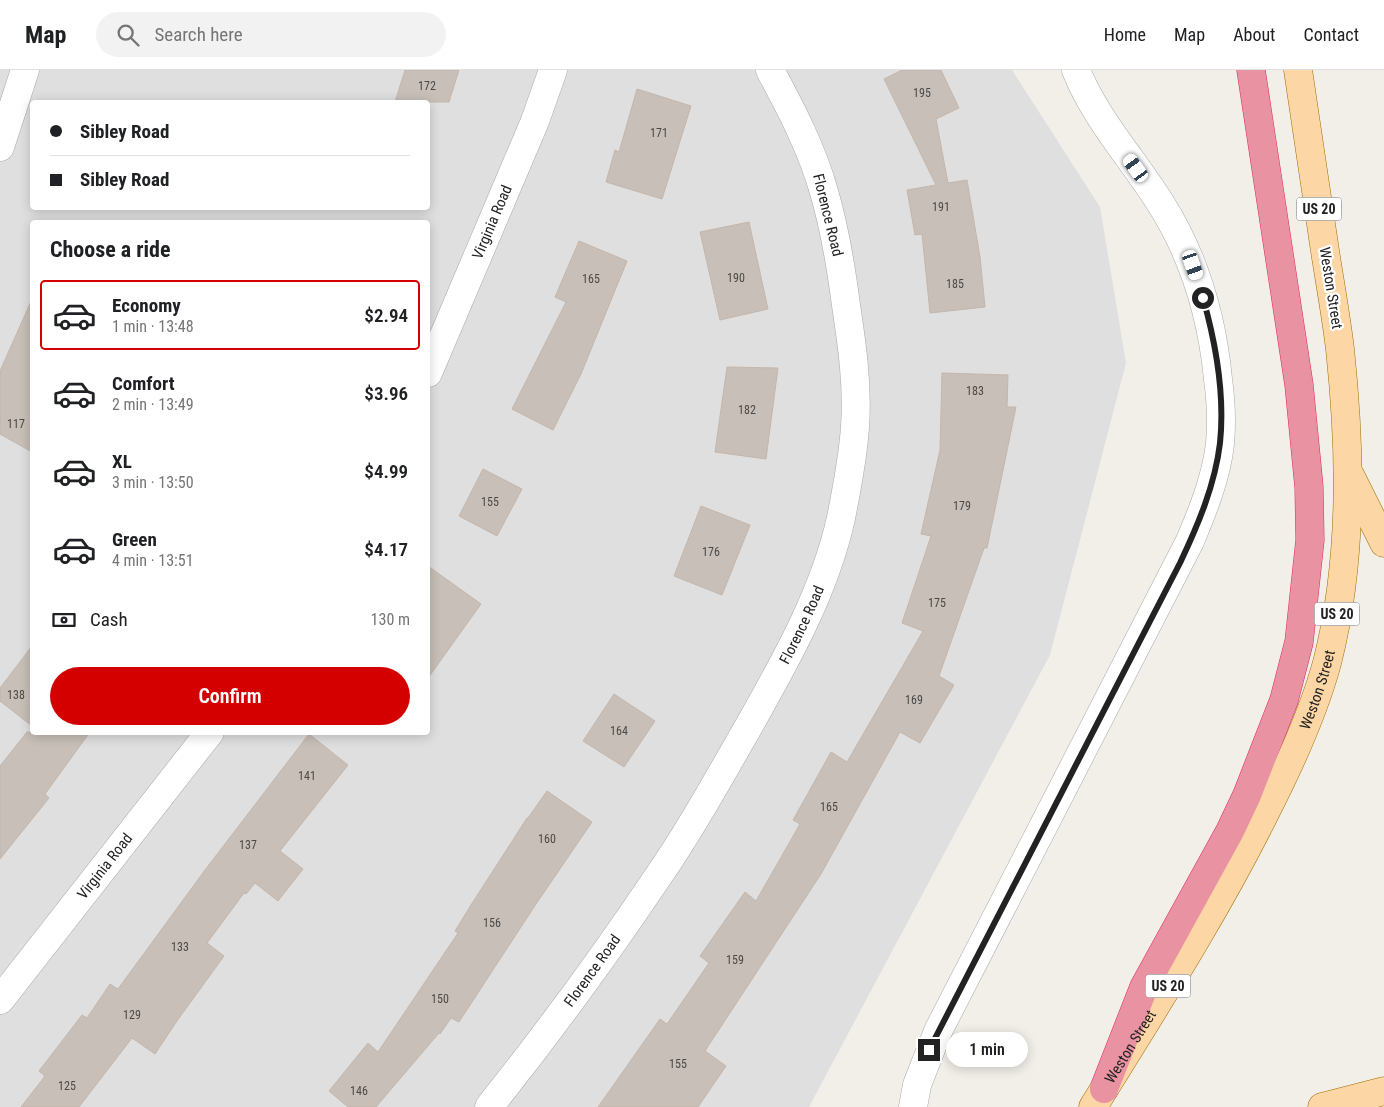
<!DOCTYPE html>
<html lang="en">
<head>
<meta charset="utf-8">
<style>
  :root { --surface:#fff; --page:#f2f2f2; --text:#202124; --muted:#757577; --line:#e0e0e0; --accent:#d40000 }
  body { margin:0; font-family:"Roboto Condensed",sans-serif; background:var(--page); color:var(--text); height:100vh; display:flex; flex-direction:column; font-size:19px; white-space:nowrap }
  * { box-sizing:border-box; margin:0 }
  p { font-size:16px; color:var(--muted) }
  .icon { flex:none; width:28px; height:28px; fill:none; stroke:currentColor; stroke-width:2; stroke-linecap:round; stroke-linejoin:round }
  .map { position:relative; flex:1; overflow:hidden }
  .sheet { position:absolute; left:30px; top:150px; width:400px; height:515px; display:flex; flex-direction:column; background:var(--surface); border-radius:5px; box-shadow:0 2px 12px #0003 }
  .sheet>* { flex:none }
  .banner { position:absolute; left:30px; top:30px; width:400px; height:110px; border-radius:5px; box-shadow:0 2px 12px #0003; display:grid; align-content:center; height:110px; padding:0 20px; background:var(--surface) }
  .end { position:absolute; width:22px; height:22px; margin:-11px; border:6px solid #222; background:#fff; box-shadow:0 0 0 2px #fff }
  .from { border-radius:50% }
  .bubble { position:absolute; height:35px; border-radius:18px; background:var(--surface); box-shadow:0 2px 12px #0003; font-size:16px; font-weight:600; line-height:35px; text-align:center }
  .car { position:absolute; width:15px; height:30px; margin:-15px -8px; border-radius:6px; box-shadow:0 0 4px 1px #0007; background:linear-gradient(#fff 24%,#345 0 40%,#fff 0 76%,#345 0 86%,#fff 0) }
  .banner b { display:flex; align-items:center; gap:18px; height:48px; font-size:19px }
  .banner b+b { border-top:1px solid var(--line) }
  .banner i { width:12px; height:12px; background:var(--text) }
  ul { padding:0; list-style:none }
  li { display:flex; align-items:center; gap:15px; height:70px; margin:0 10px 8px; padding:0 10px; border:2px solid transparent; border-radius:5px }
  li div { flex:1 }
  li b { display:block; font-size:19px }
  li em { font-style:normal; font-weight:600 }
  li.on { border-color:var(--accent) }
  li>.icon { width:45px; height:45px; stroke-width:1.5 }
  h2 { padding:0 20px; font-size:22px; line-height:60px }
  .pay { display:flex; align-items:center; gap:12px; height:55px; padding:0 20px; font-size:19px }
  .pay p { margin-inline-start:auto }
  .action { display:flex; gap:10px; margin-top:auto; padding:10px 20px }
  .action a { flex:1; height:58px; border-radius:30px; background:var(--accent); color:#fff; font-size:20px; font-weight:600; line-height:58px; text-align:center }
  header { display:flex; align-items:center; gap:30px; box-sizing:border-box; height:70px; padding:0 25px; background:var(--surface); border-bottom:1px solid var(--line) }
  header strong { font-size:24px }
  nav { display:flex; gap:28px; margin-inline-start:auto; font-size:18px }
  .search { width:350px; height:45px; background:var(--page); display:flex; align-items:center; gap:12px; box-sizing:border-box; padding:0 18px; border-radius:28px; color:var(--muted); font-size:19px }
  .map>svg:first-child { display:block }
</style>
</head>
<body>
<header>
<strong>Map</strong>
<div class="search"><svg class="icon" aria-label="search" viewBox="0 0 24 24"><circle cx="10" cy="10" r="6"/><path d="M15 15l6 6"/></svg>Search here</div>
<nav><a>Home</a><a>Map</a><a>About</a><a>Contact</a></nav>
</header>
<div class="map">
<svg width="1384" height="1037" viewBox="0 0 1384 1037">
  <rect width="100%" height="100%" fill="#f2efe9"/>
  <path fill="#e0dfdf" fill-rule="evenodd" d="M0,0H1012L1100,137L1126,293L1050,585L809,1037H0ZM32,32H428V138H32ZM32,152H428V662H32Z"/>
  <g fill="#c7bfb8" stroke="#c4b6ab">
    <path d="M405,0H459L449,32H395Z"/>
    <path d="M902,0H941L959,38L936,49L948,113L967,110L980,187L985,237L930,243L922,164L915,165L907,120L936,115L884,9Z"/>
    <path d="M637,19L691,36L662,129L606,112L615,80L619,82Z"/>
    <path d="M749,152L768,239L720,250L700,162Z"/>
    <path d="M579,171L627,191L581,304L553,360L512,339L566,232L555,227Z"/>
    <path d="M32,229V382L0,364V301Z"/>
    <path d="M727,297L778,298L766,389L715,382Z"/>
    <path d="M942,303L1008,305L1007,337H1016L987,478H984L939,606L954,615L920,673L900,662L821,804L705,981L726,996L698,1037H598L660,949L667,954L709,893L700,886L745,822L756,831L800,754L793,750L831,682L847,692L923,561L902,553L931,466L921,464L940,380Z"/>
    <path d="M483,399L522,419L497,466L459,446Z"/>
    <path d="M701,436L750,455L722,525L674,506Z"/>
    <path d="M428,496L481,534L428,608Z"/>
    <path d="M32,576V656L0,631V618Z"/>
    <path d="M614,624L655,651L624,697L583,671Z"/>
    <path d="M27,662H90L45,724L49,728L0,789V696Z"/>
    <path d="M309,664L348,695L280,781L303,799L278,831L255,813L246,824L244,823L207,873L224,886L177,951L155,984L132,968L79,1037H21L45,1006L39,1001L82,945L87,948L110,914L118,919L205,800Z"/>
    <path d="M547,721L592,752L536,834L459,952L451,948L440,964L439,963L376,1037H348L329,1021L368,973L378,982L458,863L455,861L471,835L527,748H528Z"/>
  </g>
  <g fill="none" stroke-linecap="round" stroke-linejoin="round">
    <defs>
      <g id="minor">
        <path d="M0,77L25,0"/>
        <path id="s1" d="M428,303L535,51L553,0"/>
        <path id="s2" d="M0,930L210,662"/>
        <path id="s3" d="M489,1037C548,963 604,887 657,808C691,759 720,706 750,654C786,590 825,521 841,448C847,418 853,387 855,357C858,316 852,275 846,235C841,197 835,159 824,122C812,79 791,39 770,0"/>
        <path d="M913,1037L917,1015L938,961L1190,471C1203,440 1216,408 1220,374C1222,352 1221,331 1218,309C1212,247 1195,188 1161,134C1133,89 1096,50 1076,0"/>
      </g>
      <g id="major">
        <path d="M1350,405L1384,473"/>
        <path id="s4" d="M1093,1037C1153,940 1215,844 1266,741C1290,694 1313,644 1327,593C1353,491 1351,383 1340,279C1336,246 1330,213 1325,181C1316,120 1307,60 1298,0"/>
        <path d="M1322,1037L1384,1021"/>
      </g>
      <path id="highway" d="M1104,1019L1144,917L1230,761L1247,725L1284,630L1299,572L1310,470L1309,417L1299,315L1251,0"/>
    </defs>
    <use href="#minor" stroke="#a9a9a9" stroke-width="29"/>
    <use href="#major" stroke="#a06b00" stroke-width="29"/>
    <use href="#highway" stroke="#dc2a67" stroke-width="29"/>
    <use href="#minor" stroke="#fff" stroke-width="28"/>
    <use href="#major" stroke="#fcd6a4" stroke-width="28"/>
    <use href="#highway" stroke="#e892a2" stroke-width="28"/>
  </g>
  <g fill="none" stroke-linecap="round" stroke-linejoin="round">
    <path stroke="#222" stroke-width="6" d="M929,980L1180,493C1198,455 1215,415 1220,373C1225,325 1216,274 1203,228"/>
  </g>
  <g text-anchor="middle" dominant-baseline="central" stroke-width="4.5" stroke-linejoin="round" paint-order="stroke">
    <g font-size="12" fill="#4b4948">
      <text x="427" y="16">172</text>
      <text x="922" y="23">195</text>
      <text x="659" y="63">171</text>
      <text x="941" y="137">191</text>
      <text x="736" y="208">190</text>
      <text x="591" y="209">165</text>
      <text x="955" y="214">185</text>
      <text x="975" y="321">183</text>
      <text x="747" y="340">182</text>
      <text x="16" y="354">117</text>
      <text x="490" y="432">155</text>
      <text x="962" y="436">179</text>
      <text x="711" y="482">176</text>
      <text x="937" y="533">175</text>
      <text x="16" y="625">138</text>
      <text x="914" y="630">169</text>
      <text x="619" y="661">164</text>
      <text x="307" y="706">141</text>
      <text x="829" y="737">165</text>
      <text x="547" y="769">160</text>
      <text x="248" y="775">137</text>
      <text x="492" y="853">156</text>
      <text x="180" y="877">133</text>
      <text x="735" y="890">159</text>
      <text x="440" y="929">150</text>
      <text x="132" y="945">129</text>
      <text x="678" y="994">155</text>
      <text x="67" y="1016">125</text>
      <text x="359" y="1021">146</text>
    </g>
    <g fill="#fff" stroke="#646464" stroke-width="1">
      <rect x="1296.5" y="127.5" width="45" height="23" rx="4"/>
      <rect x="1314.5" y="532.5" width="45" height="23" rx="4"/>
      <rect x="1145.5" y="904.5" width="45" height="23" rx="4"/>
    </g>
    <g font-size="14" font-weight="bold" fill="#222">
      <text x="1319" y="139">US 20</text>
      <text x="1337" y="544">US 20</text>
      <text x="1168" y="916">US 20</text>
    </g>
    <g font-size="15" fill="#222" stroke="#fff">
      <text transform="translate(828 145) rotate(76)">Florence Road</text>
      <text stroke="none"><textPath href="#s1" startOffset="164">Virginia Road</textPath></text>
      <text transform="translate(1331 218) rotate(81)">Weston Street</text>
      <text stroke="none"><textPath href="#s3" startOffset="576">Florence Road</textPath></text>
      <text stroke="none"><textPath href="#s4" startOffset="475">Weston Street</textPath></text>
      <text stroke="none"><textPath href="#s2" startOffset="170">Virginia Road</textPath></text>
      <text stroke="none"><textPath href="#s3" startOffset="171">Florence Road</textPath></text>
      <text stroke="none"><textPath href="#s4" startOffset="71">Weston Street</textPath></text>
    </g>
  </g>
</svg>
<i class="end from" style="left:1203px;top:228px"></i>
<i class="end" style="left:929px;top:980px"></i>
<div class="bubble" style="left:946px;top:962px;width:82px">1 min</div>
<i class="car" style="left:1136px;top:98px;rotate:324deg"></i>
<i class="car" style="left:1193px;top:195px;rotate:161deg"></i>
<div class="banner">
<b><i class="from"></i>Sibley Road</b>
<b><i></i>Sibley Road</b>
</div>
<section class="sheet">
<h2>Choose a ride</h2>
<ul>
<li class="on"><svg class="icon" aria-label="car" viewBox="0 0 24 24"><path d="M5 17H2v-5l4-1 3-4h7l3 4 3 1v5h-3M9 17h6M6 11h13"/><circle cx="7" cy="17" r="2"/><circle cx="17" cy="17" r="2"/></svg><div><b>Economy</b><p>1 min · 13:48</p></div><em>$2.94</em></li>
<li><svg class="icon" aria-label="car" viewBox="0 0 24 24"><path d="M5 17H2v-5l4-1 3-4h7l3 4 3 1v5h-3M9 17h6M6 11h13"/><circle cx="7" cy="17" r="2"/><circle cx="17" cy="17" r="2"/></svg><div><b>Comfort</b><p>2 min · 13:49</p></div><em>$3.96</em></li>
<li><svg class="icon" aria-label="car" viewBox="0 0 24 24"><path d="M5 17H2v-5l4-1 3-4h7l3 4 3 1v5h-3M9 17h6M6 11h13"/><circle cx="7" cy="17" r="2"/><circle cx="17" cy="17" r="2"/></svg><div><b>XL</b><p>3 min · 13:50</p></div><em>$4.99</em></li>
<li><svg class="icon" aria-label="car" viewBox="0 0 24 24"><path d="M5 17H2v-5l4-1 3-4h7l3 4 3 1v5h-3M9 17h6M6 11h13"/><circle cx="7" cy="17" r="2"/><circle cx="17" cy="17" r="2"/></svg><div><b>Green</b><p>4 min · 13:51</p></div><em>$4.17</em></li>
</ul>
<div class="pay"><svg class="icon" aria-label="cash" viewBox="0 0 24 24"><path d="M3 7h18v10H3z"/><circle cx="12" cy="12" r="2"/></svg>Cash<p>130 m</p></div>
<div class="action"><a>Confirm</a></div>
</section>
</div>
</body>
</html>
